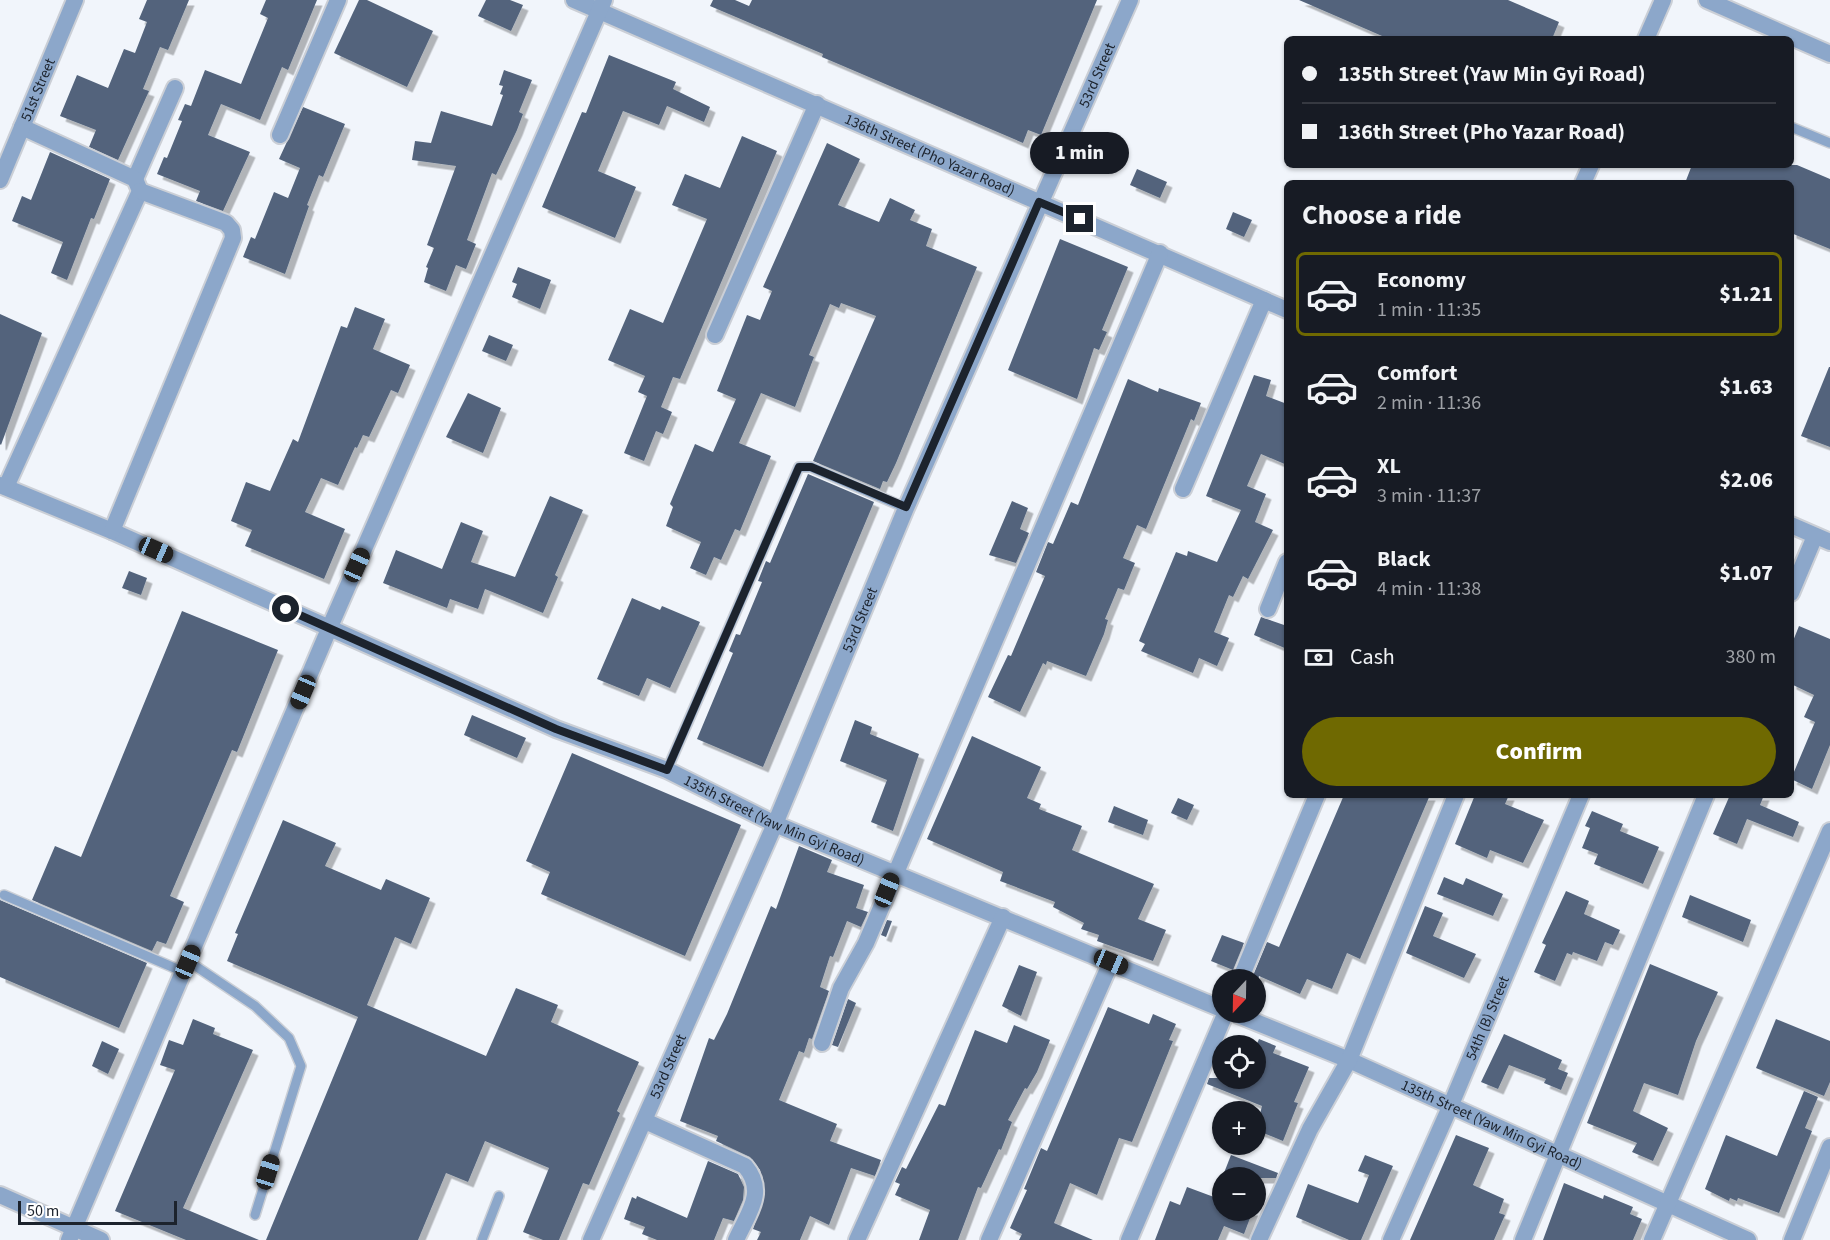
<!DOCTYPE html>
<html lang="en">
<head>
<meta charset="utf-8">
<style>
  :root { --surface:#171b24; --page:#20242c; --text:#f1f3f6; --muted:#9ea1a6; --line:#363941; --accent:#6f6901 }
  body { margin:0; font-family:"Source Sans 3",sans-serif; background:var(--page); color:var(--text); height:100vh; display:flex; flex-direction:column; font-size:22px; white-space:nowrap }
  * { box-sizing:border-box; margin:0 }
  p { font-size:20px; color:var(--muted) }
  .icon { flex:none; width:33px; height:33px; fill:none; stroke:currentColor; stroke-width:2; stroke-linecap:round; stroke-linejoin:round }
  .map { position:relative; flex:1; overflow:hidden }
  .panel { position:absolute; left:1284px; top:180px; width:510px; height:618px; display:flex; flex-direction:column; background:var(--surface); border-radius:9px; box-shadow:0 2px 4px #0004 }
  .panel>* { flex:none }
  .banner { position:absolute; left:1284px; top:36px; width:510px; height:132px; border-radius:9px; box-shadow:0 2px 4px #0004; display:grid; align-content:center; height:132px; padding:0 18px; background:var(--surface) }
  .needle { width:39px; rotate:202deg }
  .fabs { position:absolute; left:1212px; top:969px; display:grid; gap:12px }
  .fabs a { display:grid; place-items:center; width:54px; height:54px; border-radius:50%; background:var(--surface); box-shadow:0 2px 4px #0004; font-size:30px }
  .scale { position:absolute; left:18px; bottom:15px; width:159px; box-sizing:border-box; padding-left:6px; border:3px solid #1c232d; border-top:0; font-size:16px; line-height:21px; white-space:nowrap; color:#1c232d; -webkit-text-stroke:4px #fff; paint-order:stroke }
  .end { position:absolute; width:27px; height:27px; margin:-14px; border:8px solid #1c232d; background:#fff; box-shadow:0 0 0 3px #fff }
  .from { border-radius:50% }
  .bubble { position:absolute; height:42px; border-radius:21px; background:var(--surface); box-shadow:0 2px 4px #0004; font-size:20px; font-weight:800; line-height:42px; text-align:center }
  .car { position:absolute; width:18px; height:36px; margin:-18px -9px; border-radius:8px; box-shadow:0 0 4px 2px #0007; background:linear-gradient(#222 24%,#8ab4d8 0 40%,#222 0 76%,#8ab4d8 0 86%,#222 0) }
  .banner b { display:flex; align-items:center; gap:21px; height:57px; font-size:22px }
  .banner b+b { border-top:2px solid var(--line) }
  .banner i { width:15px; height:15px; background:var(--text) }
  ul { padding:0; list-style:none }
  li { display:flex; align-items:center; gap:18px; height:84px; margin:0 12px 9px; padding:0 6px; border:3px solid transparent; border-radius:9px }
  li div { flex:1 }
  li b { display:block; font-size:22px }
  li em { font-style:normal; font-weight:800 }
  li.active { border-color:var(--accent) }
  li>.icon { width:54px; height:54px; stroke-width:1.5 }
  h2 { padding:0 18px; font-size:27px; line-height:72px }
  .pay { display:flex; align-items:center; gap:15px; height:66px; padding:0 18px; font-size:22px }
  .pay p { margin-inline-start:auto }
  .button { display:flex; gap:12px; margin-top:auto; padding:12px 18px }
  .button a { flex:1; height:69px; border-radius:36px; background:var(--accent); color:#fff; font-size:24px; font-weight:800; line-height:69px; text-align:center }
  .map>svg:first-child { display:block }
</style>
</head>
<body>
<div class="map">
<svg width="1830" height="1240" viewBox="0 0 1830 1240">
  <defs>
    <filter id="shadow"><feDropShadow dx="5.5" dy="5.5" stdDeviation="0" flood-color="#0004"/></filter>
  </defs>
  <rect width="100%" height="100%" fill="#f1f5fb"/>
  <g fill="#53647c" filter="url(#shadow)">
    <path d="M147,0H189L168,50L160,47L143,89L149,91L118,160L89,147L96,130L60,116L77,75L108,88L124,49L135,53L147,22L139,19Z"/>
    <path d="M266,0H317L288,70L282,67L260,120L221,104L208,135L250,152L223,211L196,201L200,191L157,174L164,157L167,158L182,121L178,120L185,104L191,106L205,70L241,84L268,18L260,14Z"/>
    <path d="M359,0H367L433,31L407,87L334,53Z"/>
    <path d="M486,0H510L523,5L511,31L478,16Z"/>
    <path d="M713,0H735L749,6L752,0H1097L1041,135L1028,130L1023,143L822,57L823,54L710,6Z"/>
    <path d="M1299,0H1508L1559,22L1552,39H1389Z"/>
    <path d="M609,55L676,82L673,89L710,107L704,122L667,106L659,125L623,111L598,171L636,187L615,238L542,207L582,112L586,113Z"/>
    <path d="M504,70L532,80L519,112L523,114L517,130L496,175L492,173L467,240L476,244L466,269L456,265L446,291L424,282L428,268L426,267L434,248L427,245L456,166L412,160L415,141L431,143L441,111L492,126L503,95L500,94L503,86L499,85Z"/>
    <path d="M303,107L345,124L323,177L319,175L307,205L309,206L285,274L243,257L251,237L255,239L274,192L288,198L300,168L279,159Z"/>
    <path d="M742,136L777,151L680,379L673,377L661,407L672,412L663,434L656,431L644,461L624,453L647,396L638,392L645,376L608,360L630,309L663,323L707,219L672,205L685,174L720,188Z"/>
    <path d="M827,143L860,159L838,205L879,222L890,198L915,210L910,220L932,229L926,246L977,267L896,463L887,482L883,481L880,489L813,461L876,316L841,303L839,308L830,304L809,355L814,357L795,407L761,393L739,443L771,456L740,531L735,529L721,560L714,557L706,575L690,568L701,542L666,526L673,507L670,504L695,444L713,452L736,399L717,391L747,315L760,320L772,291L763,287Z"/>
    <path d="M50,152L110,179L94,219L91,218L67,280L51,273L63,242L12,221L22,196L31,200Z"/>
    <path d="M1692,165H1797L1830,179V249L1791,233V183H1685Z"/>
    <path d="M1137,169L1167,182L1160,198L1130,185Z"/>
    <path d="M1233,212L1252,220L1244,237L1226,229Z"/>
    <path d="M1060,239L1128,267L1102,330L1107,332L1099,350L1094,348L1077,399L1008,370Z"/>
    <path d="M518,267L551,280L540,309L512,297L517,284L512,282Z"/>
    <path d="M355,307L385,319L373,349L410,365L398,393L391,390L369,437L363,435L357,448L355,447L338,485L321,478L305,512L345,529L324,579L245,546L252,530L231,521L246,482L270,491L293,439L298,442L341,326L347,328Z"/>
    <path d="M0,314L42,333L1,445L0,444Z"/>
    <path d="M489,335L513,345L506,361L482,351Z"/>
    <path d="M1829,367H1830V447L1801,436Z"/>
    <path d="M1254,375L1271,380L1266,396L1287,404V465L1261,454L1247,486L1266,494L1255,522L1273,530L1248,579L1243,576L1233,597L1229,595L1214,632L1229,638L1217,666L1199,658L1193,673L1141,651L1145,644L1139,641L1176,552L1187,556L1188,551L1217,562L1241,510L1206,496Z"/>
    <path d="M1128,379L1158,392L1159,388L1201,403L1194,421L1191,419L1146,529L1137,525L1123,558L1135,563L1124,590L1118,588L1105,619L1108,620L1104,634L1086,676L1047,661L1046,665L1043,663L1020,712L988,697L1008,655L1011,656L1045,576L1036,572L1048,542L1053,544L1071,502L1078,505Z"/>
    <path d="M468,393L501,408L483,453L446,437Z"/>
    <path d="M808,474L874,502L763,767L697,739L733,653L729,651L736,634L740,635L762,582L758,581L766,561L770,563Z"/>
    <path d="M550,496L583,510L555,575L558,577L543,613L485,589L478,609L450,599L447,608L383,583L396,550L442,569L461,522L483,531L471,562L515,577Z"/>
    <path d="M1012,501L1028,508L1020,529L1029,533L1016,563L989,555Z"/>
    <path d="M129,571L147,578L141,595L122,588Z"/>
    <path d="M632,598L660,610L662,606L700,622L670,688L647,678L639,696L597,679Z"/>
    <path d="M182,611L278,650L237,752L232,750L170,896L184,902L166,944L157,941L152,951L32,900L55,846L81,857Z"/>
    <path d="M1261,617L1287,626V649L1254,635Z"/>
    <path d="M1799,626L1830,639V745L1812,789L1791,779L1815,722L1804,717L1814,695L1791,684V646Z"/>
    <path d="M472,715L526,738L517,758L464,735Z"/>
    <path d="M855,720L872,727L870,734L919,754L893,831L871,822L887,780L840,761Z"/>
    <path d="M972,736L1041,767L1027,798L1041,804L1039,809L1082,826L1072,850L1154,884L1138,919L1166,930L1153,961L1097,941L1099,935L1081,929L1084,923L1053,907L1055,902L1000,881L1003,872L927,839Z"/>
    <path d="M572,753L741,825L685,956L541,894L550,872L526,861Z"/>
    <path d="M1344,795H1430L1360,959L1347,953L1332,989L1307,979L1300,994L1259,976L1258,980L1252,978L1267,942L1279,947Z"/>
    <path d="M1475,795H1509L1505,804L1544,820L1523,863L1490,850L1487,858L1455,844Z"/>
    <path d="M1730,795H1764L1760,805L1799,822L1793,837L1747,819L1737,844L1713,834Z"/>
    <path d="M1178,798L1194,805L1187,820L1171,813Z"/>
    <path d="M1114,806L1148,820L1143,835L1108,822Z"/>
    <path d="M1592,811L1623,824L1620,831L1659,847L1643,884L1594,864L1598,854L1582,848L1590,828L1585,826Z"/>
    <path d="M283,820L336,843L325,866L381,890L386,879L430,898L411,944L395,937L367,1005L486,1056L516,988L558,1005L551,1022L639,1062L617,1111L620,1113L589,1185L583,1183L559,1240H543L523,1232L549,1168L485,1141L468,1182L446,1173L418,1240H266L358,1017L227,961L238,934L235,933Z"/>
    <path d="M799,846L832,860L827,872L864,885L856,908L868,912L861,927L847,921L833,957L830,956L820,987L829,991L812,1039L809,1038L804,1053L799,1051L779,1100L837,1124L830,1141L881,1160L875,1176L851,1168L829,1225L810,1216L800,1240H757L761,1232L753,1229L765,1193L760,1170L750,1157L716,1141L718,1136L680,1121L709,1038L714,1040L727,1014L771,906L776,909Z"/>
    <path d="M1444,877L1463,885L1466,878L1503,894L1493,916L1437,894Z"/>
    <path d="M1566,891L1589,901L1584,914L1620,930L1613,945L1605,942L1597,961L1573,952L1572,955L1567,953L1555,981L1534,972L1546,945L1542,943Z"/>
    <path d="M1690,895L1751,920L1743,942L1682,917Z"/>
    <path d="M0,900L147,963L119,1028L0,977Z"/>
    <path d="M1425,906L1443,913L1433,936L1476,954L1464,978L1406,953Z"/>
    <path d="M887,920L892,921L886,937L881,935Z"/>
    <path d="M1222,935L1244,943L1233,970L1211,961Z"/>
    <path d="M1650,964L1718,992L1696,1041L1678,1095L1644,1083L1633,1111L1668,1128L1653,1161L1632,1152L1637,1143L1587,1123Z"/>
    <path d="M1019,965L1037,972L1021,1016L1002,1006Z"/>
    <path d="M848,999L856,1003L838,1047L832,1045Z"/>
    <path d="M1108,1007L1149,1024L1153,1014L1176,1024L1169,1040L1173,1041L1132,1142L1119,1138L1097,1195L1070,1183L1054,1223L1093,1240H1019L1022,1234L1010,1228L1027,1190L1024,1189L1041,1148L1047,1151Z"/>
    <path d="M193,1019L215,1028L213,1034L253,1050L183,1208L259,1240H186L115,1211L175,1070L160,1065L169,1040L183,1045Z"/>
    <path d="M1776,1019L1830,1041V1082L1824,1096L1756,1068Z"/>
    <path d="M1014,1025L1050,1040L1037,1072L1027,1089L1025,1088L1008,1120L1012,1122L1001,1150L999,1149L981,1188L978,1187L958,1240H919L930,1210L895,1195L900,1184L895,1182L902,1167L906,1169L939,1104L945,1106L975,1030L1007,1043Z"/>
    <path d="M1504,1034L1562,1060L1558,1069L1568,1073L1561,1090L1544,1083L1546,1079L1509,1065L1498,1089L1481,1082Z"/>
    <path d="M1259,1039L1276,1046L1273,1053L1309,1067L1294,1102L1298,1103L1283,1141L1256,1130L1262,1106L1207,1084L1209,1078H1256V1046Z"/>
    <path d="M102,1041L119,1049L108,1074L92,1066Z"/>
    <path d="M1804,1091L1818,1097L1805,1128L1812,1131L1779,1213L1738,1198L1737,1201L1730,1198L1729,1201L1705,1189L1726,1135L1777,1156Z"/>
    <path d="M1456,1135L1489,1148L1473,1185L1504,1199L1499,1213L1505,1215L1494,1240H1410Z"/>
    <path d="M1231,1155L1278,1173L1276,1178H1222Z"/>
    <path d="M1365,1155L1393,1166L1361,1240H1349L1296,1217L1308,1184L1358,1203L1369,1175L1358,1171Z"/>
    <path d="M708,1161L738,1174L744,1187L743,1200L734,1221L723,1218L714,1240H657L642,1234L645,1227L624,1219L632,1197L636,1199L637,1196L687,1218Z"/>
    <path d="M1564,1183L1603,1199L1604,1195L1633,1207L1630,1214L1642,1219L1633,1240H1543Z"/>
    <path d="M1187,1187L1222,1200V1210H1253L1244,1234L1224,1226L1218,1240H1155L1170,1201L1180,1205Z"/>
  </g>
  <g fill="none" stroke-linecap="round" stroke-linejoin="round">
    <defs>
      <g id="service">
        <path d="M1791,127L1830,143"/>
        <path d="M667,770L799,467H811L906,508"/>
        <path d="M4,895L184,972"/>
        <path d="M188,961L255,1006L289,1038L301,1066L255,1215"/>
        <path d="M482,1240L499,1196"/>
      </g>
      <g id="minor">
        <path id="s1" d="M574,0L1287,310"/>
        <path d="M1707,0L1830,54"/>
        <path d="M1646,39L1663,0"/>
        <path d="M280,135L338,0"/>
        <path d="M135,179L175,88"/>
        <path d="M1583,183L1591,165"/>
        <path d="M715,335L817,104"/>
        <path id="s2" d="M0,485L112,531L556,729L667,770L775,824L1222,1009"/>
        <path d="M6,487L140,191L135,179L22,127"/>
        <path d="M1183,489L1264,300"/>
        <path d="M1791,525L1830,542"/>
        <path d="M112,531L233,238L232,230L226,223L140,191"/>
        <path d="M1791,593L1815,536"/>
        <path d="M1268,609L1287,562"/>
        <path d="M1240,980L1317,795"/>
        <path id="s3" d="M1231,1012L1349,1060L1748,1240"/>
        <path d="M822,1043L841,988L866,943L1160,253"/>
        <path d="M645,1121L745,1166C767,1192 748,1213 736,1240"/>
        <path d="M0,1195L101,1240"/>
        <path d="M69,1240L329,629L604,0"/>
        <path id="s4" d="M591,1240L775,824L906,508L1130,0"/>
        <path d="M857,1240L1003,917"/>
        <path d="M989,1240L1111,962"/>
        <path d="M1129,1240L1226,1012"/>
        <path d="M1259,1240L1310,1129L1349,1060L1456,795"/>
        <path id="s5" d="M1391,1240L1450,1107L1581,795"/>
        <path d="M1523,1240L1706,795"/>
        <path d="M1652,1240L1830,831"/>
        <path d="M1792,1240L1830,1147"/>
      </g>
      <g id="tertiary">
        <path id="s6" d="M0,180L75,0"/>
      </g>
    </defs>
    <use href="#service" stroke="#cbcfd6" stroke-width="12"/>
    <use href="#minor" stroke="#cbcfd6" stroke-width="20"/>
    <use href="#tertiary" stroke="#cbcfd6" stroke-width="20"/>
    <use href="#service" stroke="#8ca7ca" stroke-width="9"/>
    <use href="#minor" stroke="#8ca7ca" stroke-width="16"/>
    <use href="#tertiary" stroke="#8ca7ca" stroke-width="16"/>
  </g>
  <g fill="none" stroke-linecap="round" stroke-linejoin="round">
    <path stroke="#1c232d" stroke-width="8" d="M286,609L556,729L667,770L799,467H811L906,507L1039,202L1080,219"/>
  </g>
  <g text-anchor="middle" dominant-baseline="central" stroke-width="6" stroke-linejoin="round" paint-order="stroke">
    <g font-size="15" fill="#1c232d" stroke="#fff">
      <text stroke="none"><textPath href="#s4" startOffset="1270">53rd Street</textPath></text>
      <text stroke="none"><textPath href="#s6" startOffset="98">51st Street</textPath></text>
      <text stroke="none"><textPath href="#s1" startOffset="388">136th Street (Pho Yazar Road)</textPath></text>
      <text stroke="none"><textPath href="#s4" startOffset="676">53rd Street</textPath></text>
      <text stroke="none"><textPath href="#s2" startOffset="844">135th Street (Yaw Min Gyi Road)</textPath></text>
      <text stroke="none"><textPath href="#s5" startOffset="242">54th (B) Street</textPath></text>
      <text stroke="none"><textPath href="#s4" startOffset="190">53rd Street</textPath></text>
      <text stroke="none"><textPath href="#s3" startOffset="284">135th Street (Yaw Min Gyi Road)</textPath></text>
    </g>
  </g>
</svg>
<div class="fabs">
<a><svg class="needle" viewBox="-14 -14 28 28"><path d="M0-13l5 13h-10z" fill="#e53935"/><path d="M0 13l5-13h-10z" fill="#9ea1a6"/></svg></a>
<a><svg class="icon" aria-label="locate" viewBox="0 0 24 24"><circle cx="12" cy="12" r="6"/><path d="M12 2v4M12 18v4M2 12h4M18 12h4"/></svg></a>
<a>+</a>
<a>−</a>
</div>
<div class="scale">50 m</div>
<i class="end from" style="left:286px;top:609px"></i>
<i class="end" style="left:1080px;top:219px"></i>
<div class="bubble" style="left:1030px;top:132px;width:99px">1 min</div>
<i class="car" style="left:156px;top:550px;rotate:114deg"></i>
<i class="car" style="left:357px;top:565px;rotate:24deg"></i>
<i class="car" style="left:303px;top:692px;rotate:203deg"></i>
<i class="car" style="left:887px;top:890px;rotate:22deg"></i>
<i class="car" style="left:188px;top:962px;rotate:23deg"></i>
<i class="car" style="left:1111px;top:962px;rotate:113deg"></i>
<i class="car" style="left:268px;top:1172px;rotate:17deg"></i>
<div class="banner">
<b><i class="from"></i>135th Street (Yaw Min Gyi Road)</b>
<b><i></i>136th Street (Pho Yazar Road)</b>
</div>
<section class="panel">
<h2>Choose a ride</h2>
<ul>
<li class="active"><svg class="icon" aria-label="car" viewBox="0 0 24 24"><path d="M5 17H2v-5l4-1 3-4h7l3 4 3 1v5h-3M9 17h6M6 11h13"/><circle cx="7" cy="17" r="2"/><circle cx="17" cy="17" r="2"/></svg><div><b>Economy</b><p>1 min · 11:35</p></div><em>$1.21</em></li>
<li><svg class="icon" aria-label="car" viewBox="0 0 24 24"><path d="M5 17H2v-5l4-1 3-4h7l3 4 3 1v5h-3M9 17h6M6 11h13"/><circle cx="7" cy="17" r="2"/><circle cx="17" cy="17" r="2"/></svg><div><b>Comfort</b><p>2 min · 11:36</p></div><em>$1.63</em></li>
<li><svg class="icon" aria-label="car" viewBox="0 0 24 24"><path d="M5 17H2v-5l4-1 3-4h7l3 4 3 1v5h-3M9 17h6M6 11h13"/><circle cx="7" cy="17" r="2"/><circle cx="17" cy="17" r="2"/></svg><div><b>XL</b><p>3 min · 11:37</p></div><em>$2.06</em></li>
<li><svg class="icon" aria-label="car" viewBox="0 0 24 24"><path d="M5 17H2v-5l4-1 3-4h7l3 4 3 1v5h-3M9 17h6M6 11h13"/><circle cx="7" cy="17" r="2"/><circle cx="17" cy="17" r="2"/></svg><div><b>Black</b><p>4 min · 11:38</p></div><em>$1.07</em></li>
</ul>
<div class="pay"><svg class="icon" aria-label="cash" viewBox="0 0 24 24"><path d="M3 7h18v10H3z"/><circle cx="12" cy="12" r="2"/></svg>Cash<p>380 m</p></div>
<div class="button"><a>Confirm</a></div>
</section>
</div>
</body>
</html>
